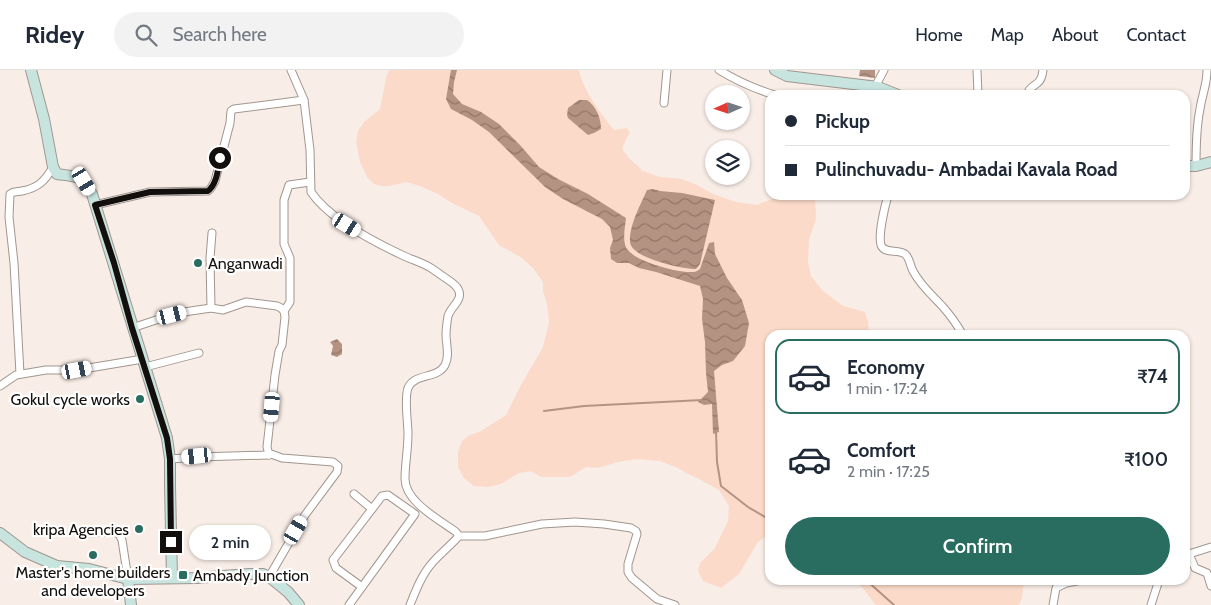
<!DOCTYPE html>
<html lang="en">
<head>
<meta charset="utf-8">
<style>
  :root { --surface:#fff; --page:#f2f2f3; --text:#1f2937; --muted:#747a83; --line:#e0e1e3; --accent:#296d60 }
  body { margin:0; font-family:Cabin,sans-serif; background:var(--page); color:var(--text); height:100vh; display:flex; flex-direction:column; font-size:19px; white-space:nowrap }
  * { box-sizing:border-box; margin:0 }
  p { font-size:16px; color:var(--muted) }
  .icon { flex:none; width:28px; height:28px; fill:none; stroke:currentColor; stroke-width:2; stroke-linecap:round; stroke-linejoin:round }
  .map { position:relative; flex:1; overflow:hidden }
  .panel { position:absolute; left:765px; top:260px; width:425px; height:255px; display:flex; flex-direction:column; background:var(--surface); border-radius:15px; box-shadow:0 1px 4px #0004 }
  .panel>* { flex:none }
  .hud { position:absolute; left:765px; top:20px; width:425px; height:110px; border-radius:15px; box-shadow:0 1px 4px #0004; display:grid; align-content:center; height:110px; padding:0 20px; background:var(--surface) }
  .needle { width:32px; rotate:267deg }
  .fabs { position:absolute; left:705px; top:15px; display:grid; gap:10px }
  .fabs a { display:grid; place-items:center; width:45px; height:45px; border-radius:50%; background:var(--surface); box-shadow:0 1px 4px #0004; font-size:25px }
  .end { position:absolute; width:22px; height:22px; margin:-11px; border:6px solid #130f0d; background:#fff; box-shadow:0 0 0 2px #fff }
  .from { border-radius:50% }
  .bubble { position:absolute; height:35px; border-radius:18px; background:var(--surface); box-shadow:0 1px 4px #0004; font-size:16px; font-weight:600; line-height:35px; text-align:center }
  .car { position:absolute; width:15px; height:30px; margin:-15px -8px; border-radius:6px; box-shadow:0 0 4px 1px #0007; background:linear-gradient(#fff 24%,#345 0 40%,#fff 0 76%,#345 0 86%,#fff 0) }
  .hud b { display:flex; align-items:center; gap:18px; height:48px; font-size:19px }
  .hud b+b { border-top:1px solid var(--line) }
  .hud i { width:12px; height:12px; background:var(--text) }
  ul { padding:9px 0 0; list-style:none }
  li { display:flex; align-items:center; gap:15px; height:75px; margin:0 10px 8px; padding:0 10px; border:2px solid transparent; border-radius:15px }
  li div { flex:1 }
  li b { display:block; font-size:19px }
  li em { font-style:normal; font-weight:600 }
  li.current { border-color:var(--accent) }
  li>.icon { width:45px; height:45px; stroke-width:1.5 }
  .action { display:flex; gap:10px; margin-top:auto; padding:10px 20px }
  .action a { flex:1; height:58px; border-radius:30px; background:var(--accent); color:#fff; font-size:20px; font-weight:600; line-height:58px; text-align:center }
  header { display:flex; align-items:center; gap:30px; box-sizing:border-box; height:70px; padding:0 25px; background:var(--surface); border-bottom:1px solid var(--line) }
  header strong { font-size:24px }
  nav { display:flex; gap:28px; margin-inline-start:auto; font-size:18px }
  .search { width:350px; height:45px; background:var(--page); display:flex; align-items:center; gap:12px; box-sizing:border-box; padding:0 18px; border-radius:28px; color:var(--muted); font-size:19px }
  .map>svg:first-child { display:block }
</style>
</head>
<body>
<header>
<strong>Ridey</strong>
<div class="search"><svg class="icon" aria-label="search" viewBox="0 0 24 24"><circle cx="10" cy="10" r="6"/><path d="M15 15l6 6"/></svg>Search here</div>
<nav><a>Home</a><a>Map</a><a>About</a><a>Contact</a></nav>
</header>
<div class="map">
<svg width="1211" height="535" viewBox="0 0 1211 535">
  <defs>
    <pattern id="water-waves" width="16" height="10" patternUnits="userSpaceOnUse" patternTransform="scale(1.25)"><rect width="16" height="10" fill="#b59382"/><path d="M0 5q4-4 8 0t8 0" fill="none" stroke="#927669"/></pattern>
  </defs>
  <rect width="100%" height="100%" fill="#f9ede7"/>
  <g fill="#fcdac9">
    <path d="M389,0H579C582,19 602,45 614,60L627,58L630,63L626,69L622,79L630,89L643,101L660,107L682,109L697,115L713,124L736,132L757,135L782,125H815L816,149L809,170L808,192L811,206L823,221L843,236L865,242L868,252L869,265H770V463L758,472L739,504L721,518L703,511L698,501L700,493L715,478L728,451L729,436L719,420L699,409L686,403L678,398L660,391L636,389L618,392L598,398L586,397L570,407H541L531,401L519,403L501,414L488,417L474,416L464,408L458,397V382L462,371L468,366L481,361L506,345L521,315L543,277L549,252L547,234L543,222V212L533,198L522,188L499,175L479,146L452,133L438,124L420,116L406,112L389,116H381L374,114L367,107L360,92L356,72L358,61L364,52L380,39L386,8Z"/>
    <path d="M853,510H1024L1022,528L1019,535H877L875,534L862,517Z"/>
  </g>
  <g fill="url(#water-waves)">
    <path d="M451,0H457L454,12L453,24L462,34L481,42L499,54L520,75L539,97L558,109L588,124L626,148C625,157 622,172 627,179C636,192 678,203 693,202C696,202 698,200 700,199L709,173L714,172L715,184L727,208L742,230L749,253L745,276L733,291L722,295L714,301L719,362L713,364L712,334L704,335L698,332L708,322L706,303L705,272L702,249L703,229L700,216L656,202L639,198L629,193H617L611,189L610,178L613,170L610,157L602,149L563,129L545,117L489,62L472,50L451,39L446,29Z"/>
    <path d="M860,0H875V8L859,6Z"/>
    <path d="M579,30H587C596,36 601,48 601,59L594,63L588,65L568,48L567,45L568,38Z"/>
    <path d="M653,119L660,121L682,123L715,130L700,194L696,199C682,199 631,188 630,172C629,155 641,134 647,120Z"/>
    <path d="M337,269L342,274V284L337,287L331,285L333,276L330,272Z"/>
  </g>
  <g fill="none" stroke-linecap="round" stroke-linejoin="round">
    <g stroke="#b59382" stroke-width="2">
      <path d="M544,341L584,336L702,330"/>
      <path d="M716,361L717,392L721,416L748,437L770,450"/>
      <path d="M866,510L894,535"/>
    </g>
    <defs>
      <g id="street">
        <path d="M291,0L304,30L310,80L311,122C329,149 374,172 404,186C413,190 423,193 431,198C437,202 442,206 447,209C451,212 456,215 458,219C464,230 451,236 448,246C447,252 446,259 446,265C446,274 450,286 445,295C438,309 414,303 408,318C404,329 408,352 408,364C408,379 405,394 405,409C405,432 440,450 456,462L459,466H485L542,454L575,452L604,454L631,458L636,461L637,464L628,494V502L632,508L657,529L675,535"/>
        <path d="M719,0C737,11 755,19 775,25"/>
        <path d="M977,0L978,25"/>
        <path d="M875,17L884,0"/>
        <path d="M1027,25C1030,12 1041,19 1043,0"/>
        <path d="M664,33L667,0"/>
        <path d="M1196,96C1196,77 1196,58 1200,39C1202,25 1207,15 1207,0"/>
        <path d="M888,125C885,136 878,165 881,175C884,184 898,179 905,184C910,188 910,196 913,201C920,215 933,226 943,237C950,245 956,253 961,262"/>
        <path d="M95,135L150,122L208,121L211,118L215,111L230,53L231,41L234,39L304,30"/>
        <path d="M211,238L210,188L212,163"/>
        <path d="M284,241L290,232V188L284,174V130L289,115L310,112"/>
        <path d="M132,258L159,249L184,242L211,238L223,240L246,232L277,236L281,238L284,241L285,247L282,275L279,281L275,305L267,377L269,385L271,384L282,388L333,392L338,396L337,402L305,445L269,507"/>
        <path d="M145,297L199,283"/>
        <path d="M20,304L14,193L9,147L10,124C14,121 17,122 22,121C38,118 45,111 53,97"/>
        <path d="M0,316L16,305L46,300H77L143,289"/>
        <path d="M170,389L197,387L269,385"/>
        <path d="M354,424L372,439"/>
        <path d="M81,463L113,462L119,464L122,470L128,509"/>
        <path d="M1185,482L1189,484L1195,498L1207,503L1211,516"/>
        <path d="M1189,484L1211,477"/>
        <path d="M349,535L415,444L388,425L382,426L333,490L336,498L362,517"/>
        <path d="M410,535C416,520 422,504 433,492C441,483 451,475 459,466"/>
        <path d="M1053,535L1056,518L1066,513L1082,510"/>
        <path d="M1151,535L1159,510"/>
      </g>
      <g id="secondary">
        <path d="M31,0L44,49L53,97L57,104C79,107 81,105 92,124L167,368L170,389V416L172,508"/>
        <path d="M775,0L787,6L878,17L898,25"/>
        <path d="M1185,96H1196L1211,92"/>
        <path d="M0,463L25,482L57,496L89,499L128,509L197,508L249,504H263L272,509L288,522L299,535"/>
        <path d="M128,509L131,535"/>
      </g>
    </defs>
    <use href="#street" stroke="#a19690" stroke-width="9"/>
    <use href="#secondary" stroke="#a19690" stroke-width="12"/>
    <use href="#street" stroke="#fff" stroke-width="7"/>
    <use href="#secondary" stroke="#c8e4df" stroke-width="10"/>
  </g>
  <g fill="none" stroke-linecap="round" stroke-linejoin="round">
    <path stroke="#130f0d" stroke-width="6" d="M171,472L170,389L167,368L132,258L114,193L95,135L150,122L208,121C217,114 218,99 220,88"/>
  </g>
  <g fill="#296d60" stroke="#fff" stroke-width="2">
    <circle cx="198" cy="193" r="5"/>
    <circle cx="140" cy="329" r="5"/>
    <circle cx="139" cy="459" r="5"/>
    <circle cx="93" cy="485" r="5"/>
    <rect x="178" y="500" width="10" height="10" rx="2.5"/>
  </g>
  <g text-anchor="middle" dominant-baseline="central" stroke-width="4.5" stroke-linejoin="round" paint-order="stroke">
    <g font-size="16" fill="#130f0d" stroke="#fff" text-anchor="start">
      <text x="208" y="193">Anganwadi</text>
      <text x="130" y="329" text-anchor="end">Gokul cycle works</text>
      <text x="129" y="459" text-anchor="end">kripa Agencies</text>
      <text x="93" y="502" text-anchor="middle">Master's home builders<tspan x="93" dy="18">and developers</tspan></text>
      <text x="193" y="505">Ambady Junction</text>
    </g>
  </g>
</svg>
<div class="fabs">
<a><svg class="needle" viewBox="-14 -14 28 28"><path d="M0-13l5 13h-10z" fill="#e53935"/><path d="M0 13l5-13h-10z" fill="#747a83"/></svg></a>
<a><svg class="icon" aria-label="layers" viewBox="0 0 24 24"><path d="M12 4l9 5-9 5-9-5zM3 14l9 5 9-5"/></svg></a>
</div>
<i class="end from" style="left:220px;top:88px"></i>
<i class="end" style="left:171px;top:472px"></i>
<div class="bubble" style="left:189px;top:455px;width:82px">2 min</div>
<i class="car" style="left:84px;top:111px;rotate:149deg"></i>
<i class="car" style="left:347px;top:155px;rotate:121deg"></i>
<i class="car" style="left:172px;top:245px;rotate:76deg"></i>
<i class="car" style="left:77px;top:300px;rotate:79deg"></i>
<i class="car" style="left:272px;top:337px;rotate:185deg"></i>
<i class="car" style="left:197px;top:386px;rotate:264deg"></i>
<i class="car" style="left:296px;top:460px;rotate:30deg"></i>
<div class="hud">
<b><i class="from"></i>Pickup</b>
<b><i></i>Pulinchuvadu- Ambadai Kavala Road</b>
</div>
<section class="panel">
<ul>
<li class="current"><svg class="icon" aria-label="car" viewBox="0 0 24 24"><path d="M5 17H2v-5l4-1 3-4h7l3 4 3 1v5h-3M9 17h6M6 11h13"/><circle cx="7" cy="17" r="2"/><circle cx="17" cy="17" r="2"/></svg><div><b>Economy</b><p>1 min · 17:24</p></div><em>₹74</em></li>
<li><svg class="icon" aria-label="car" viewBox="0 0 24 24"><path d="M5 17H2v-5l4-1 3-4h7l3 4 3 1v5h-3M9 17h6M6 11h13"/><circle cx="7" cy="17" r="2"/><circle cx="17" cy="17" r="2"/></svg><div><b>Comfort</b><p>2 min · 17:25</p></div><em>₹100</em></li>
</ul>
<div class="action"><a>Confirm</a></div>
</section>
</div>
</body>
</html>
